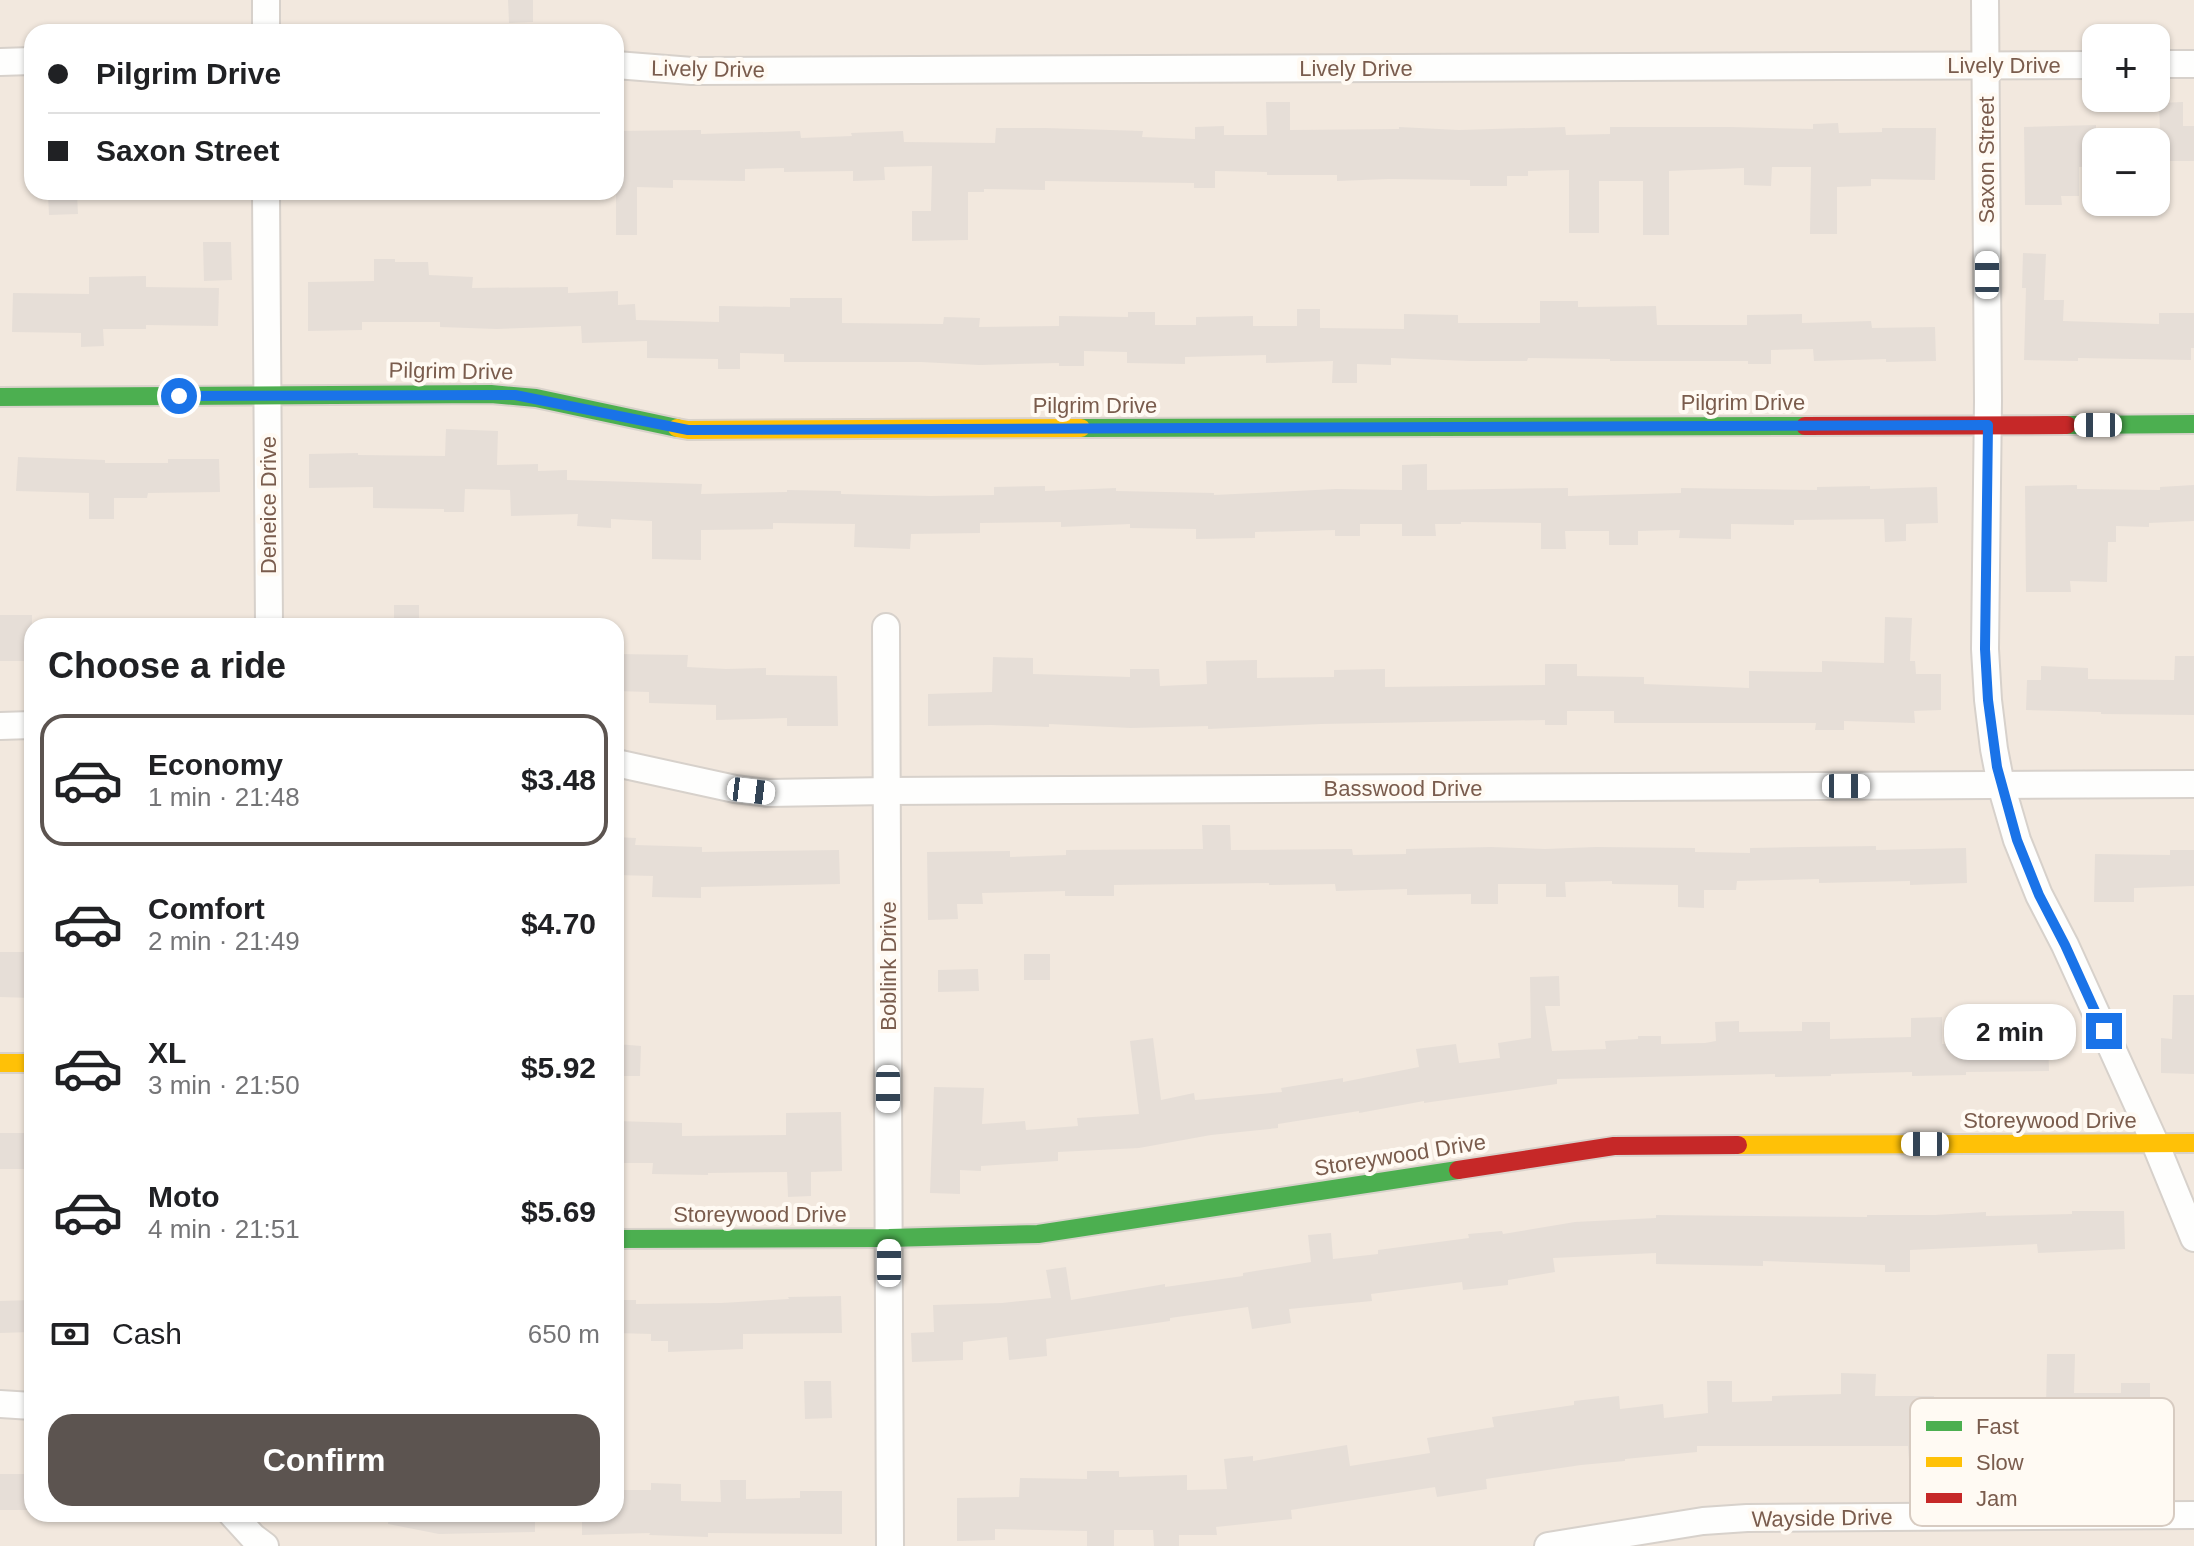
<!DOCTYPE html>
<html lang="en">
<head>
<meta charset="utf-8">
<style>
  :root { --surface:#fff; --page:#f6f6f6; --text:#202124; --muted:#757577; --line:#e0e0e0; --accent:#5c5450 }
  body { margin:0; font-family:Helvetica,sans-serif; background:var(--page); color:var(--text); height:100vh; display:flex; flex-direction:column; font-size:30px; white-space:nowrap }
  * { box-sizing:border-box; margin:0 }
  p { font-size:26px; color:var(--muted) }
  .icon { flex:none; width:44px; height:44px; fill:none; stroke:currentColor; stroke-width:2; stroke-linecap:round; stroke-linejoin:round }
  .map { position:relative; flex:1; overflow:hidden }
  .drawer { position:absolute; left:24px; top:618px; width:600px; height:904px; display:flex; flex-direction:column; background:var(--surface); border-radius:24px; box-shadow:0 2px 6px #0004 }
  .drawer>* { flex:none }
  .banner { position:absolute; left:24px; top:24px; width:600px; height:176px; border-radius:24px; box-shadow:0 2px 6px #0004; display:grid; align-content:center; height:176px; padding:0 24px; background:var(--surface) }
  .buttons { position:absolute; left:2082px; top:24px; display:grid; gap:16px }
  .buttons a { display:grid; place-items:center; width:88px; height:88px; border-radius:16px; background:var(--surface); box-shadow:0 2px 6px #0004; font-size:40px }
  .end { position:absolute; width:36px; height:36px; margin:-18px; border:10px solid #1a73e8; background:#fff; box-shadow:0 0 0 4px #fff }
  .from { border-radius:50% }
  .bubble { position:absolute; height:56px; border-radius:24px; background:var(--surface); box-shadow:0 2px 6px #0004; font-size:26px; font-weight:600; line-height:56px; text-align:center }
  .car { position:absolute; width:24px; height:48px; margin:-24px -12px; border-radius:10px; box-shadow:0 0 6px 2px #0007; background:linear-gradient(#fff 24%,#345 0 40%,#fff 0 76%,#345 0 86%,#fff 0) }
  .banner b { display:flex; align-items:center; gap:28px; height:76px; font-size:30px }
  .banner b+b { border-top:2px solid var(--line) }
  .banner i { width:20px; height:20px; background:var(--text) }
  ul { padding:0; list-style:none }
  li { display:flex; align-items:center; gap:24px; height:132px; margin:0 16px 12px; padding:0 8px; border:4px solid transparent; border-radius:24px }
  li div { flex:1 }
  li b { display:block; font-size:30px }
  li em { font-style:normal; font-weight:600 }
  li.active { border-color:var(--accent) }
  li>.icon { width:72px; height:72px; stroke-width:1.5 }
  h2 { padding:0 24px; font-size:36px; line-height:96px }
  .pay { display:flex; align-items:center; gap:20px; height:88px; padding:0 24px; font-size:30px }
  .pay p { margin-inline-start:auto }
  .primary-button { display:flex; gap:16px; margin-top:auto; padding:16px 24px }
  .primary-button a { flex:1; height:92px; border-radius:24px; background:var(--accent); color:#fff; font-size:32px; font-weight:600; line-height:92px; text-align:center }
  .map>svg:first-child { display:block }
</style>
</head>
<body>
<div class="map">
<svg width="2194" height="1546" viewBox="0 0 2194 1546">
  <rect width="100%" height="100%" fill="#f9f5f0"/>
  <path fill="#f2e8de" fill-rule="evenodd" d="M0,0H2194V1546H0ZM32,32H616V192H32ZM2096,38H2156V98H2096ZM2096,142H2156V202H2096ZM32,626H616V1514H32Z"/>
  <g fill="#e6ded7">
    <path d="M508,0H533V22L509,23Z"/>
    <path d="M1266,102H1290V130L1399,129V127L1459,130L1565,127L1566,135L1610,134V127H1730L1813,129V124L1838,123L1839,133L1882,132V128H1936L1935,180L1871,179V186L1837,187V234H1810L1811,167H1772L1771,186L1744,185V168L1669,171V235H1643V181H1599V233H1569V170L1528,171V176H1507V186H1470V180L1388,179L1337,181V175H1267V172L1215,171V188H1194V183L1045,181V190L984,189V192H968V240L912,241V211H931L932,166L884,167L885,180L853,181V171L784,172V168L745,169V181L673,180V188L637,187V235H616V131L701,130V134L800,131L801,138L852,136L851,133L903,131L904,142L995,143L996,128H1045L1143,131L1142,137L1195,139V127L1224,126V135H1267Z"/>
    <path d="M2183,102V126H2194V161H2161L2159,103Z"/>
    <path d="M2096,125V166L2079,167V196H2061L2062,205H2025L2024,127Z"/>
    <path d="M77,194L78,214L49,215L48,195Z"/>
    <path d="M203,242H231L232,280L204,281Z"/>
    <path d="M2023,253L2046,254L2044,300H2064L2063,321L2159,324V313H2194V348H2191V360L2078,358V361L2024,360L2026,288H2022Z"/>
    <path d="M374,259H395V262H428L429,275L473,277L472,288L568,287V293L618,291V305L635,304L636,320L719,322V306L790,307V298H842V323L943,324L944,317L980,318L979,327L1059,326V316L1128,317V312H1155V325H1196V317L1253,316V326H1297V309H1320V328L1404,329V314L1458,315V323H1540V301H1578V307L1656,306L1657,325H1747V315L1802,314V323L1871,321L1872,328L1935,327L1936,361L1886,362V359L1814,361L1813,349L1771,350V364H1748V361H1610V359L1528,358L1527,361H1470L1391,358V365L1357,364V383H1332L1333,361L1266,363V355L1185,357V364L1127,363V352L1084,351V366H1059V363L979,365L921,362H784V354L740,353V369H718V359L647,358V341L582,343L581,326L497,329L440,327V322H362V330L308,331V282L374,281Z"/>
    <path d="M146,276V287L219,288L218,326L146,325V329H103L104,346L81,347V333L12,332L13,293L89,294V277Z"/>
    <path d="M446,429L498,431L497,465L538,464V471L567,470V480L702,484L701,494L787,492V490L841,491V494L931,496L994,495V487L1045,486V491L1116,488V491L1214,493V495L1336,489L1402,490V465L1427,464V490L1568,488V496L1681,493V488L1817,490V487L1870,486V489L1937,487L1938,523L1906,524V541L1885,542L1884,519L1794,520V525L1731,524V539L1679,538L1680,530L1638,531V545H1609V531H1565L1566,549H1541V523L1461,522V524H1435L1436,536H1402V524H1360V536H1335V530L1255,532V538L1196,539V529L1130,528V524L1061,527V522L980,523V533L911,534L910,549L854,547L855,524L773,523V529L701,530V560L652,559V521L611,519V528L577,526L578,514L511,516L510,490L465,489L464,512H444V509L373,508V487L309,488V454L358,453V455L445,456Z"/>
    <path d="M18,457L105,460V463H168V459H219L220,492L148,493L147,498H114V519H89V493L16,491Z"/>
    <path d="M2077,485V489L2160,490V487L2194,485V521L2149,523V527L2116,526V542H2108L2107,582L2070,581L2071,592H2026L2025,486Z"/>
    <rect x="394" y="605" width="25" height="21"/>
    <rect x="0" y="615" width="32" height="46"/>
    <path d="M1885,617L1912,618L1910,661H1915L1916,674H1941V710L1914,711L1915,723L1844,721V730H1815L1816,723H1614V711H1567V725H1545V720L1321,724L1208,729V726L1131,728L1049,724V727L991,725L928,726V694L992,692L993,657L1033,658V674L1130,677V669H1159L1160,686L1207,684L1206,661L1257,660V678L1334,677V670L1385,669V687L1545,685V664H1577V676L1644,677V684L1749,688V671L1822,672V661L1884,663Z"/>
    <path d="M616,654L688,655L687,667L726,669L766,668V675L837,676L838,726H787V718L716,720V705L649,703V692L616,691Z"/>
    <path d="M2175,656H2194V715L2101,714V712L2026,710L2027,680H2041V666L2088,668V679L2174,680Z"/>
    <path d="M1202,825H1230L1231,850L1352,849L1353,855L1406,854V849L1491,847L1545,849L1596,847L1695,848V852L1750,853V848L1802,847L1876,846V850L1966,848L1967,883L1910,885V881L1819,883V879L1737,881L1736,890H1704V908L1678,907V885L1612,884V881L1565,882L1566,897H1546V884H1498V904H1471V894L1407,895V889L1336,891L1335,884L1269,885V883L1114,885V896H1065V891L982,893L983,904H957L958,919L928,920L927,852L1010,851V857L1066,855V850L1203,849Z"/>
    <path d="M616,837L636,838L635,845L702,847V852L839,850L840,884L701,887V898L652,897L653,876L616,875Z"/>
    <path d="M2170,850H2194V886L2134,888V902H2094L2095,854L2170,855Z"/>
    <path d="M0,952H32V998L0,997Z"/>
    <rect x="1024" y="954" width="26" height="26"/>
    <path d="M978,969L979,991L938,992V970Z"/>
    <path d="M1559,976L1560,1006H1545L1552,1051L1606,1049L1605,1041L1638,1039V1036H1661V1044L1705,1043L1716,1041L1715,1022L1739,1021V1032L1802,1031V1022H1830V1039L1911,1037V1018L1942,1017V1044L2048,1040L2049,1071L1966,1072V1075L1912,1076V1072L1831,1074V1076L1775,1077V1074L1557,1079V1084L1424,1103V1101L1359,1113V1111L1278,1124V1128L1211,1135L1139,1148L1058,1152V1161L981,1166V1171L960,1170V1194L930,1193L934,1087L984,1088L982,1124L1025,1121L1026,1130L1078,1126L1077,1118L1139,1114L1130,1041L1153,1038L1161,1100L1194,1093L1195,1100L1282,1092L1281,1088L1343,1078V1082L1419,1067L1416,1049L1456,1044L1459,1063L1500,1058L1498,1043L1531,1038L1530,977Z"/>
    <path d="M2173,995H2194V1074L2161,1073V1038L2172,1039Z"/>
    <path d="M617,1044L641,1046L640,1076H616Z"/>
    <path d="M841,1112L842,1171L811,1172V1196L788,1197L787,1172L708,1173V1175L652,1174L653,1163H616V1121L682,1123V1136L786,1135V1113Z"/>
    <rect x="0" y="1133" width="32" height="36"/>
    <path d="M2072,1211H2124L2125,1249L2038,1253L2037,1244L1910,1250V1272H1885V1265L1763,1261V1266L1656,1264V1253L1553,1258L1555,1272L1508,1280V1285L1463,1290L1462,1282L1371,1294L1372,1301L1289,1309L1291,1323L1252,1329L1248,1307L1170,1318V1321L1046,1339L1047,1356L1009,1360L1007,1337L963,1342V1360L912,1362L911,1333L934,1332L933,1305L1002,1303L1051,1298L1046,1270L1066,1267L1071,1300L1165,1284V1287L1243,1276V1273L1311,1262L1308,1235L1331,1233L1333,1259L1378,1254V1250L1469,1238L1468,1234L1502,1231L1503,1234L1575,1222L1656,1218V1215L1867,1217V1215H1935L1986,1212V1216L2072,1214Z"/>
    <path d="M841,1296L842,1333L743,1334V1349L668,1352V1341H651V1334L616,1333V1300H636V1304L721,1303L789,1299L788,1297Z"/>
    <path d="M32,1300V1332L0,1333V1301Z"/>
    <path d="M2047,1354H2075L2074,1393H2121V1383H2150V1403L2165,1404V1440L2097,1438V1444L2038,1443V1445L1995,1446V1458L1909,1460L1908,1446H1697V1452L1625,1459V1461L1581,1465L1486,1479L1487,1489L1437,1497L1435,1487L1291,1510L1292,1519L1216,1527L1217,1535H1179V1546H1154L1153,1530H1114V1546H1087V1531L995,1529V1540L957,1541V1498L1019,1497L1020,1478L1087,1479V1471H1119V1477L1187,1475V1490L1227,1489L1224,1459L1253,1456V1461L1347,1445L1350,1466L1430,1453L1427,1438L1494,1427L1492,1417L1574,1405V1401L1619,1396L1620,1409L1663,1404L1664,1418L1708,1413L1707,1381H1732V1402L1772,1401V1396L1841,1394V1373L1876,1374L1875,1396H1934V1412L2046,1409Z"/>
    <path d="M804,1381H831L832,1418L805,1419Z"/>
    <rect x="0" y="1474" width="29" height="36"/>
    <path d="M720,1480H746V1499L800,1498V1491H842V1534L708,1533V1537L649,1535L650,1533L582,1535V1514H616V1490H651V1483L681,1484V1501L721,1502Z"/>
    <path d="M389,1514H535V1532L439,1534L388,1524Z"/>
  </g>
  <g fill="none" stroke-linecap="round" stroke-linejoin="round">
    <defs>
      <g id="street">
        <path d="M1985,0L1988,401L1985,649L1988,700L1994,749L2001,785L2017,840L2039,895L2065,945L2155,1143L2194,1238"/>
        <path d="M266,32V0"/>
        <path d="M0,62L32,61"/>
        <path d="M2156,64H2194"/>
        <path d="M616,65L692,71L2096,65"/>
        <path d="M266,192L269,626"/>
        <path d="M886,627L890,1546"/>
        <path d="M0,726L32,725"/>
        <path d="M616,763L735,789L768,793L887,791L2194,784"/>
        <path d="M0,1404L32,1406"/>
        <path d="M232,1514L253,1537L265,1546"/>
        <path d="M1548,1546L1703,1521L1747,1518L2194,1515"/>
      </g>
      <g id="fast">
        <path d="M0,397L491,394L536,398L677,428"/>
        <path d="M2067,425L2194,424"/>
        <path d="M1081,428L1805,426"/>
        <path d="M616,1239L889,1238L1038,1234L1458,1170"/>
      </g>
      <g id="slow">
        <path d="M677,428L688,430L1081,428"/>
        <path d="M0,1063H32"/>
        <path d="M1738,1145L2194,1143"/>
      </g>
      <g id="jam">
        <path d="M1805,426L2067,425"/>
        <path d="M1458,1170L1614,1146L1738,1145"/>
      </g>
    </defs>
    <use href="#street" stroke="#d7d1cb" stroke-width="30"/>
    <use href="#fast" stroke="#d9d2cb" stroke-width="22"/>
    <use href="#slow" stroke="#d9d2cb" stroke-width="22"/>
    <use href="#jam" stroke="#d9d2cb" stroke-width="22"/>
    <use href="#street" stroke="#fefefd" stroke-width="26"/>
    <use href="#fast" stroke="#4caf50" stroke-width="18"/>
    <use href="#slow" stroke="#ffc107" stroke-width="18"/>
    <use href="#jam" stroke="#c62828" stroke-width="18"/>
  </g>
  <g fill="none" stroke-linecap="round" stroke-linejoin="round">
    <path stroke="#1a73e8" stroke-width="10" d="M179,396L515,395L688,430L1988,425L1985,649L1988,700L1997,767L2017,840L2039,895L2065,945L2104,1031"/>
  </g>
  <g text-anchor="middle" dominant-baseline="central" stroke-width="8" stroke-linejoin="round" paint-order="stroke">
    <g font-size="22" fill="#7a5c4d" stroke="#fffaf3">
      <text x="2004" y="65">Lively Drive</text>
      <text x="1356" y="68">Lively Drive</text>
      <text transform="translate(708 69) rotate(1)">Lively Drive</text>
      <text transform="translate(1986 160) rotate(-90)">Saxon Street</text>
      <text transform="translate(451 371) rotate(1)">Pilgrim Drive</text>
      <text x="1743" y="402">Pilgrim Drive</text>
      <text x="1095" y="405">Pilgrim Drive</text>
      <text transform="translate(268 505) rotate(-90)">Deneice Drive</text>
      <text x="1403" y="788">Basswood Drive</text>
      <text transform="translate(888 966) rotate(-90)">Boblink Drive</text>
      <text x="2050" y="1120">Storeywood Drive</text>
      <text transform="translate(1400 1155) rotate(-9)">Storeywood Drive</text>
      <text x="760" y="1214">Storeywood Drive</text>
      <text transform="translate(1822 1518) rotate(-1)">Wayside Drive</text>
    </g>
  </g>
  <rect x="1910" y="1398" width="264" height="128" rx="12" fill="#fffaf3" stroke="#d7cbc1" stroke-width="2"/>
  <rect x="1926" y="1421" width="36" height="10" fill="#4caf50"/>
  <rect x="1926" y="1457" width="36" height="10" fill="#ffc107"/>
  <rect x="1926" y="1493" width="36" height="10" fill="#c62828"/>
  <g font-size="22" fill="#7a5c4d">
    <text x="1976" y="1434">Fast</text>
    <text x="1976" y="1470">Slow</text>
    <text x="1976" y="1506">Jam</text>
  </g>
</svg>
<div class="buttons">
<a>+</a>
<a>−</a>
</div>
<i class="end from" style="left:179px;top:396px"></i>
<i class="end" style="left:2104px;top:1031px"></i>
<div class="bubble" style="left:1944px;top:1004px;width:132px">2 min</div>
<i class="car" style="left:1987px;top:275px;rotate:0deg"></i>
<i class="car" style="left:2098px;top:425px;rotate:270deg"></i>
<i class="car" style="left:1846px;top:786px;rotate:90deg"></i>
<i class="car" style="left:751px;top:791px;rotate:97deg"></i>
<i class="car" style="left:888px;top:1089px;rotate:180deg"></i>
<i class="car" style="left:1925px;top:1144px;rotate:270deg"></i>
<i class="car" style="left:889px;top:1263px;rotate:0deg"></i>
<div class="banner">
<b><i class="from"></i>Pilgrim Drive</b>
<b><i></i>Saxon Street</b>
</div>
<section class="drawer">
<h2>Choose a ride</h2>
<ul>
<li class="active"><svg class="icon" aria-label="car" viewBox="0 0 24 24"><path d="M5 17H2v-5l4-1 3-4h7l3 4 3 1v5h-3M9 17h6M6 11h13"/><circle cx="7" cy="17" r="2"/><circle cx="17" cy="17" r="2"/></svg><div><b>Economy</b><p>1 min · 21:48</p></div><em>$3.48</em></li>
<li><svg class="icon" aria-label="car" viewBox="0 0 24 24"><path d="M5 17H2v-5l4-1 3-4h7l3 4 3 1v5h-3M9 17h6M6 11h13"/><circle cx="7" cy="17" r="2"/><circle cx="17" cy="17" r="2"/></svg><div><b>Comfort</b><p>2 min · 21:49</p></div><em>$4.70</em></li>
<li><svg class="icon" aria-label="car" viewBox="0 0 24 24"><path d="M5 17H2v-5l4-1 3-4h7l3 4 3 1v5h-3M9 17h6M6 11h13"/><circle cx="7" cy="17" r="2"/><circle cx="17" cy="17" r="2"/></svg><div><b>XL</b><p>3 min · 21:50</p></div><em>$5.92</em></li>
<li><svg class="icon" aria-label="car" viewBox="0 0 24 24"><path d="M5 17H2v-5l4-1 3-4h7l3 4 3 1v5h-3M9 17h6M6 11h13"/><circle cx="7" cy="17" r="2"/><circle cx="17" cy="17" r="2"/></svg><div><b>Moto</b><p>4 min · 21:51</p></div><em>$5.69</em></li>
</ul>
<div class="pay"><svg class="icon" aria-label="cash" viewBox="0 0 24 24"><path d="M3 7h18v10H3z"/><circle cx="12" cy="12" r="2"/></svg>Cash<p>650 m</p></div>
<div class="primary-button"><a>Confirm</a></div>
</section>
</div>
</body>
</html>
